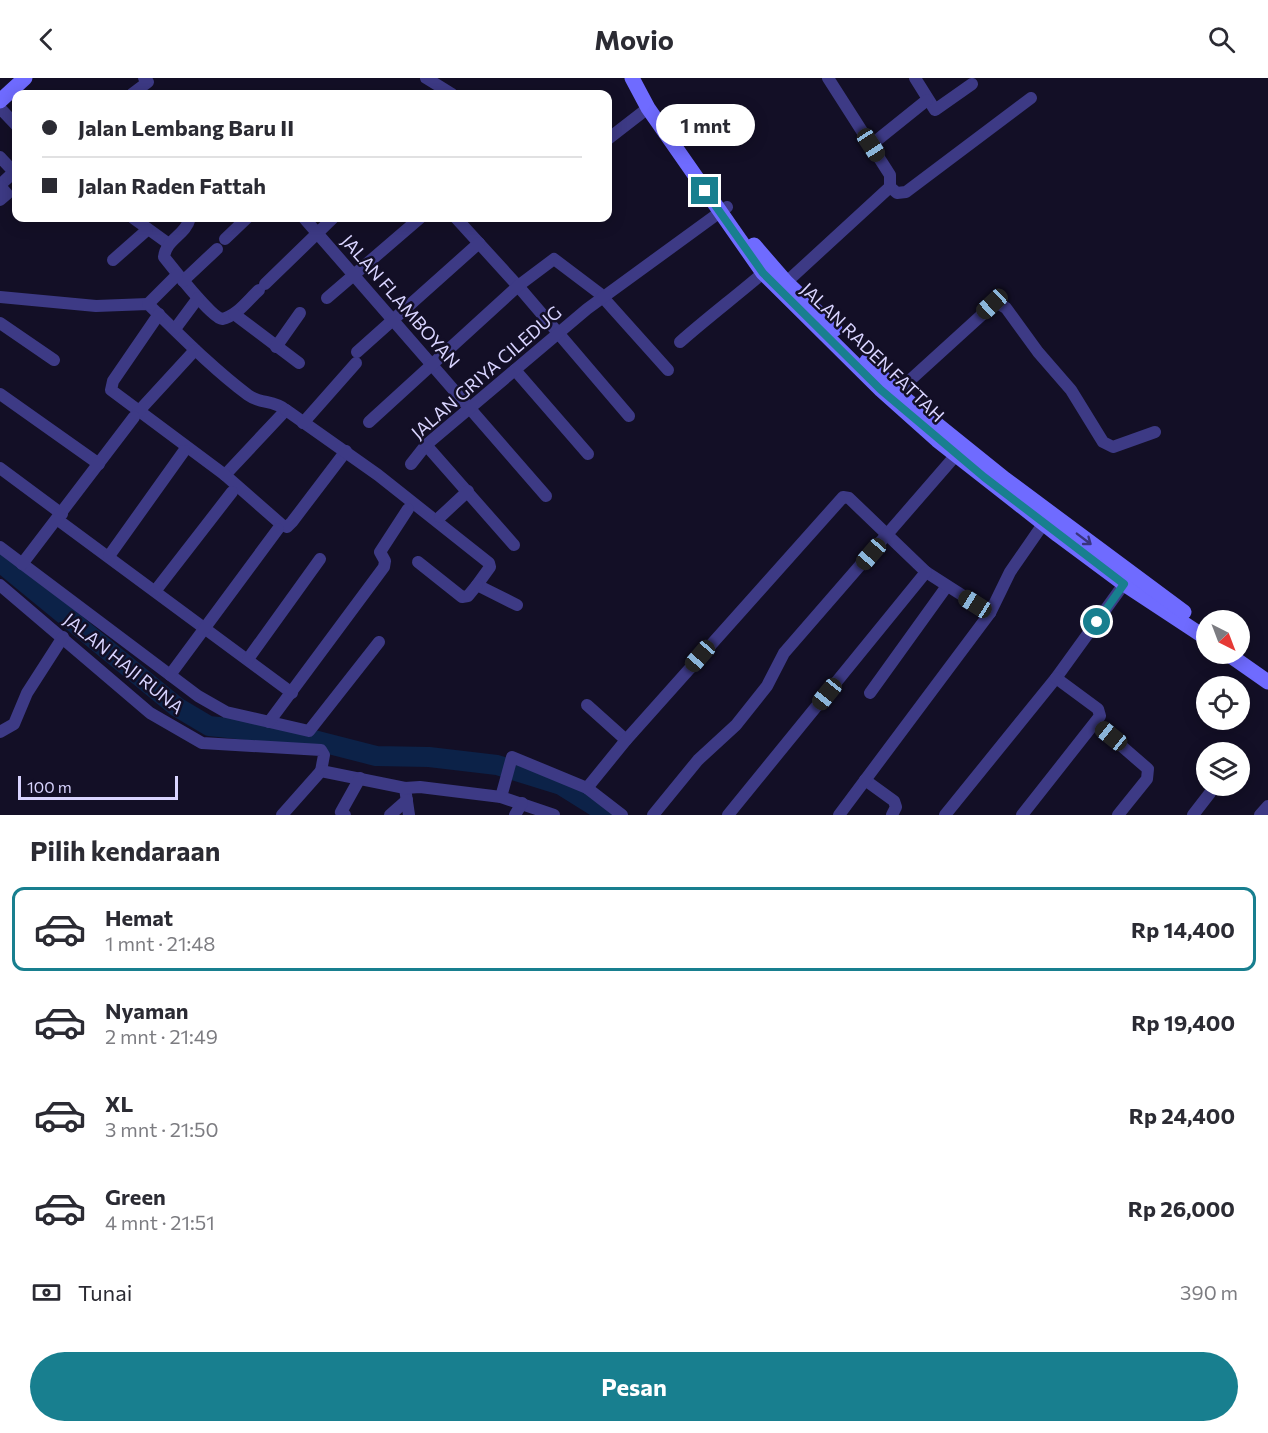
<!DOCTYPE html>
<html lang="id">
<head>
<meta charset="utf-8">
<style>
  :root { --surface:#fff; --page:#f7f7f7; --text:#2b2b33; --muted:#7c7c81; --line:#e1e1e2; --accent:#187f8f }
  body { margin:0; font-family:Commissioner,sans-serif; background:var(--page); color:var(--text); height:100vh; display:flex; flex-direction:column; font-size:22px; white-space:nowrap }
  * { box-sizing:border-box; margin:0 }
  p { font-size:20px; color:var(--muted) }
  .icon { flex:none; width:33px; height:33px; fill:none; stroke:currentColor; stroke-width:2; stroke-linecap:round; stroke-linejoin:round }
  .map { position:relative; height:737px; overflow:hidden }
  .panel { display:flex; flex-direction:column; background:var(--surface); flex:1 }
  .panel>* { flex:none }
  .banner { position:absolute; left:12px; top:12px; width:600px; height:132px; border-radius:12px; box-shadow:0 3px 15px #0003; display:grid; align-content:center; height:132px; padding:0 30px; background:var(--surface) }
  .needle { width:39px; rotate:138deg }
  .controls { position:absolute; left:1196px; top:532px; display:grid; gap:12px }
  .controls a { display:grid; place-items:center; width:54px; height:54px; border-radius:50%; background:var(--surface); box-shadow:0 3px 15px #0003; font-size:30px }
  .scale { position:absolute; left:18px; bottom:15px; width:160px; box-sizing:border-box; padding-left:6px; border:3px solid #d9d4ff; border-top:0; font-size:16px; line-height:21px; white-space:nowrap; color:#d9d4ff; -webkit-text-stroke:4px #130f26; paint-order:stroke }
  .end { position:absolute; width:27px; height:27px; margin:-14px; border:8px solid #187f8f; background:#fff; box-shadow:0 0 0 3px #fff }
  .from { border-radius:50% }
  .bubble { position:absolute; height:42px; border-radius:21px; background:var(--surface); box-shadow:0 3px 15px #0003; font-size:20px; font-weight:700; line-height:42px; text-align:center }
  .car { position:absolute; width:18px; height:36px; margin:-18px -9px; border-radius:8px; box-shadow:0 0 4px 2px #0007; background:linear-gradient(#222 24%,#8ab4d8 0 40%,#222 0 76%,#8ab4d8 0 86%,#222 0) }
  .banner b { display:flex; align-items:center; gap:21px; height:57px; font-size:22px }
  .banner b+b { border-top:2px solid var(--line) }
  .banner i { width:15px; height:15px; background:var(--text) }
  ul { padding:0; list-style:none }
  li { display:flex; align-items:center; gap:18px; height:84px; margin:0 12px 9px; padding:0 18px; border:3px solid transparent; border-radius:12px }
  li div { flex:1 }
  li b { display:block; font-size:22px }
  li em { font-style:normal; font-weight:700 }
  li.active { border-color:var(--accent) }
  li>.icon { width:54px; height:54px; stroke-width:1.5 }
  h2 { padding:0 30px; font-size:27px; line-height:72px }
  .pay { display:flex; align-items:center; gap:15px; height:66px; padding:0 30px; font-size:22px }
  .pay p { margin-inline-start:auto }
  .primary-button { display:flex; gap:12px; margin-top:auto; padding:12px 30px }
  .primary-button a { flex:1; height:69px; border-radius:36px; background:var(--accent); color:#fff; font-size:24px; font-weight:700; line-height:69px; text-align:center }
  header { display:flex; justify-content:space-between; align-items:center; height:78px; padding:0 30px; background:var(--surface); font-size:27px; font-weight:700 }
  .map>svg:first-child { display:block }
</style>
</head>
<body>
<header><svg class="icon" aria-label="back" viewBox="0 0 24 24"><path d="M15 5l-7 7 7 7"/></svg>Movio<svg class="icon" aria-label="search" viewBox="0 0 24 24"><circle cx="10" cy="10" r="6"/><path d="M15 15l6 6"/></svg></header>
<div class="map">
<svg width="1268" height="737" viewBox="0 0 1268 737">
  <rect width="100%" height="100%" fill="#130f26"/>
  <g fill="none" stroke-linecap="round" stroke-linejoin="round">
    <path stroke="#0c2248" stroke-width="20" d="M0,484L177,629L209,648L294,657L376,678L429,679L497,687L561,707L609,737"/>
    <g stroke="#3d3a85" stroke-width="12">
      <path d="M426,0L452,16"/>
      <path d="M915,0L935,32L972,6"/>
      <path d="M132,16L148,4L144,0"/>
      <path d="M0,30L16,47"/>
      <path d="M608,61L648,30"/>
      <path d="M871,67L927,22"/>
      <path d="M0,79L14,94L0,107"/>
      <path d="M0,108L7,116L0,122"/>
      <path d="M890,109L897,115L906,114L1031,20"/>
      <path d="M133,140L169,166"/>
      <path d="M190,140C186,157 166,161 164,179C171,188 214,242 222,241C237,238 248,222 259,212"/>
      <path d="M304,140L546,418"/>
      <path d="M456,140L518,208L629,338"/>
      <path d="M225,161L247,140"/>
      <path d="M113,182L147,152"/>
      <path d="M183,203L217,171"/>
      <path d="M265,206L333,140"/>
      <path d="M780,210L890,109V97L828,0"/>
      <path d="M0,219L96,228L148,226C180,257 212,290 248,317C260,326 274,322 286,332L225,397"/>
      <path d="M327,220L420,140"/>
      <path d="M148,226L177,197"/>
      <path d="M159,236L113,303L111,312L225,397L282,447L287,449L292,444L346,373"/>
      <path d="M234,236L299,285"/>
      <path d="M0,245L54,282"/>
      <path d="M175,251L198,220"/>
      <path d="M680,264C707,240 735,219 763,195"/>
      <path d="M276,269L300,235"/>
      <path d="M357,274L479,165"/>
      <path d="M515,292L588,376"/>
      <path d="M897,314L996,224L1006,230L1038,274L1071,312L1103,364L1113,369L1155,354"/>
      <path d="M0,316L99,386"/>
      <path d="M286,332L378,397L489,485L490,489L477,507L517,527"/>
      <path d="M138,334L195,272"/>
      <path d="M369,344L518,208L554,181L599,215L668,292"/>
      <path d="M303,345L356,285"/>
      <path d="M426,367L514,467"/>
      <path d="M411,386L426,367L587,231L727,129"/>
      <path d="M0,390L62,436"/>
      <path d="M440,439L468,413"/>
      <path d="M58,442L292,615"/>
      <path d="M0,469L198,618L226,634L309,653L379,564"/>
      <path d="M109,478L184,373"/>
      <path d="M418,484L462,519L468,518L477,507"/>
      <path d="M22,486L134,339"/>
      <path d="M0,507L150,635L202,665L321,672L324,677L321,693"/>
      <path d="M156,512L232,414"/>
      <path d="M248,581L320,481"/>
      <path d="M170,597L278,451"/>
      <path d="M870,615L947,508"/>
      <path d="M587,627L626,662"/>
      <path d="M269,644L384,489L385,483L380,474L408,431"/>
      <path d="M1095,645L1148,691L1147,701L1118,737"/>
      <path d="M0,654L14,646L27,615L63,559"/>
      <path d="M865,702L894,723L896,729L892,737"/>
      <path d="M405,710L409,737"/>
      <path d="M587,710L626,662L843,419L849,420L926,494L990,535"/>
      <path d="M501,719L512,679L587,710L622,737"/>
      <path d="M282,737L321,693L405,710L420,709L501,719L554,737"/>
      <path d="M345,737L341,734L360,700"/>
      <path d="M390,737L407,722"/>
      <path d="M515,737L522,725"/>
      <path d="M653,737L698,682L736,647L767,608L784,575L956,377"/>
      <path d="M728,737L926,494"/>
      <path d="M839,737L990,535L1010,494L1048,439"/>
      <path d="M945,737L1056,600L1124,506"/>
      <path d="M1022,737L1100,638L1098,631L1056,600"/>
      <path d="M1193,737L1210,715"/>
      <path d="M1260,737L1268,728"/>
    </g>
    <g stroke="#6f6bff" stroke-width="15">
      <path d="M632,0L648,30L763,195L881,312L937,362L1058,457L1124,506L1206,560"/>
      <path d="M0,23L25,0"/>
      <path d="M754,167L786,204L835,251"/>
      <path d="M867,283L897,314L1005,401L1184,534"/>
      <path d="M1228,576L1268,604"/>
    </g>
  </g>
  <defs><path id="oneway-shaft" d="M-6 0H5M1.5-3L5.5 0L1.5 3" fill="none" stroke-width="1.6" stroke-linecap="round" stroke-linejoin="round" transform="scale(1.5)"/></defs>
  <use stroke="#38347d" href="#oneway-shaft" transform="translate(1084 461) rotate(37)"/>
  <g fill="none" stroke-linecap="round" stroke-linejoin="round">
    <path stroke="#187f8f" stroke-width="8" d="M705,113L763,195L881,312L984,399L1124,506L1097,544"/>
  </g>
  <g text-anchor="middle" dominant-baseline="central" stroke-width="5" stroke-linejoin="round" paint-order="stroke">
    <g font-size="18" fill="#d9d4ff" stroke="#130f26">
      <text transform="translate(401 223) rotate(49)">JALAN FLAMBOYAN</text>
      <text transform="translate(873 274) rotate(44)">JALAN RADEN FATTAH</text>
      <text transform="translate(486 294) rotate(-41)">JALAN GRIYA CILEDUG</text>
      <text transform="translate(124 585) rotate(39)">JALAN HAJI RUNA</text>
    </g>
  </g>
</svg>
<div class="controls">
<a><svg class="needle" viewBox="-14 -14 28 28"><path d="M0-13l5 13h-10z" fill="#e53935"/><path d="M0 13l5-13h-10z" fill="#7c7c81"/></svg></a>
<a><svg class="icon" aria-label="locate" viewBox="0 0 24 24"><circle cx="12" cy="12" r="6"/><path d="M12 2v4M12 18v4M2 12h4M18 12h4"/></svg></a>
<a><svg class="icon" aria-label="layers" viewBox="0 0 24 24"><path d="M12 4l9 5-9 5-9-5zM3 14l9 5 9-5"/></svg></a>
</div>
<div class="scale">100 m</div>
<i class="end from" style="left:1097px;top:544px"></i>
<i class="end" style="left:705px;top:113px"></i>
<div class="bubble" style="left:656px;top:26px;width:99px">1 mnt</div>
<i class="car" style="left:871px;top:67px;rotate:147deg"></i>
<i class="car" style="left:992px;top:226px;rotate:227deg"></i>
<i class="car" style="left:871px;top:476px;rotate:221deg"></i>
<i class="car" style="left:975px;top:526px;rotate:302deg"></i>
<i class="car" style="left:700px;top:578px;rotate:221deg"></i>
<i class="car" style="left:827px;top:616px;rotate:219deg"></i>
<i class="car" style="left:1111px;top:658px;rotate:309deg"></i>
<div class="banner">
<b><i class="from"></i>Jalan Lembang Baru II</b>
<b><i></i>Jalan Raden Fattah</b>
</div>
</div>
<section class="panel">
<h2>Pilih kendaraan</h2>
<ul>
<li class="active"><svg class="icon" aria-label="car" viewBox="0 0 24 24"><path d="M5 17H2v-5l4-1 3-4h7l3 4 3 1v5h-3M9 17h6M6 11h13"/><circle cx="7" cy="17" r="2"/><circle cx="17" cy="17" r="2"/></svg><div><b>Hemat</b><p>1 mnt · 21:48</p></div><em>Rp 14,400</em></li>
<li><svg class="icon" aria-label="car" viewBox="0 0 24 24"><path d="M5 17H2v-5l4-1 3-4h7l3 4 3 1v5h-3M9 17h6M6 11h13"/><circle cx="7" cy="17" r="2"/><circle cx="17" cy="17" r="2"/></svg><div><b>Nyaman</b><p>2 mnt · 21:49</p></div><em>Rp 19,400</em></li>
<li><svg class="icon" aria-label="car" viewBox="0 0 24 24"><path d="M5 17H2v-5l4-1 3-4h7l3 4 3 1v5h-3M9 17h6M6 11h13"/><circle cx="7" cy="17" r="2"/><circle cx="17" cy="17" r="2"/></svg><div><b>XL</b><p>3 mnt · 21:50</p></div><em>Rp 24,400</em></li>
<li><svg class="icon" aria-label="car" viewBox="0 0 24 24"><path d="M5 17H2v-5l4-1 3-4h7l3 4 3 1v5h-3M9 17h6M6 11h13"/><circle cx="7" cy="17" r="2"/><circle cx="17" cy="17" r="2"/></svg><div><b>Green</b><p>4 mnt · 21:51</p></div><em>Rp 26,000</em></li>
</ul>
<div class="pay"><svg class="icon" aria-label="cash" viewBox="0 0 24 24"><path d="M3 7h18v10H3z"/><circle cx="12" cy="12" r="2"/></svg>Tunai<p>390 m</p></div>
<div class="primary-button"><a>Pesan</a></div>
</section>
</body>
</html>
